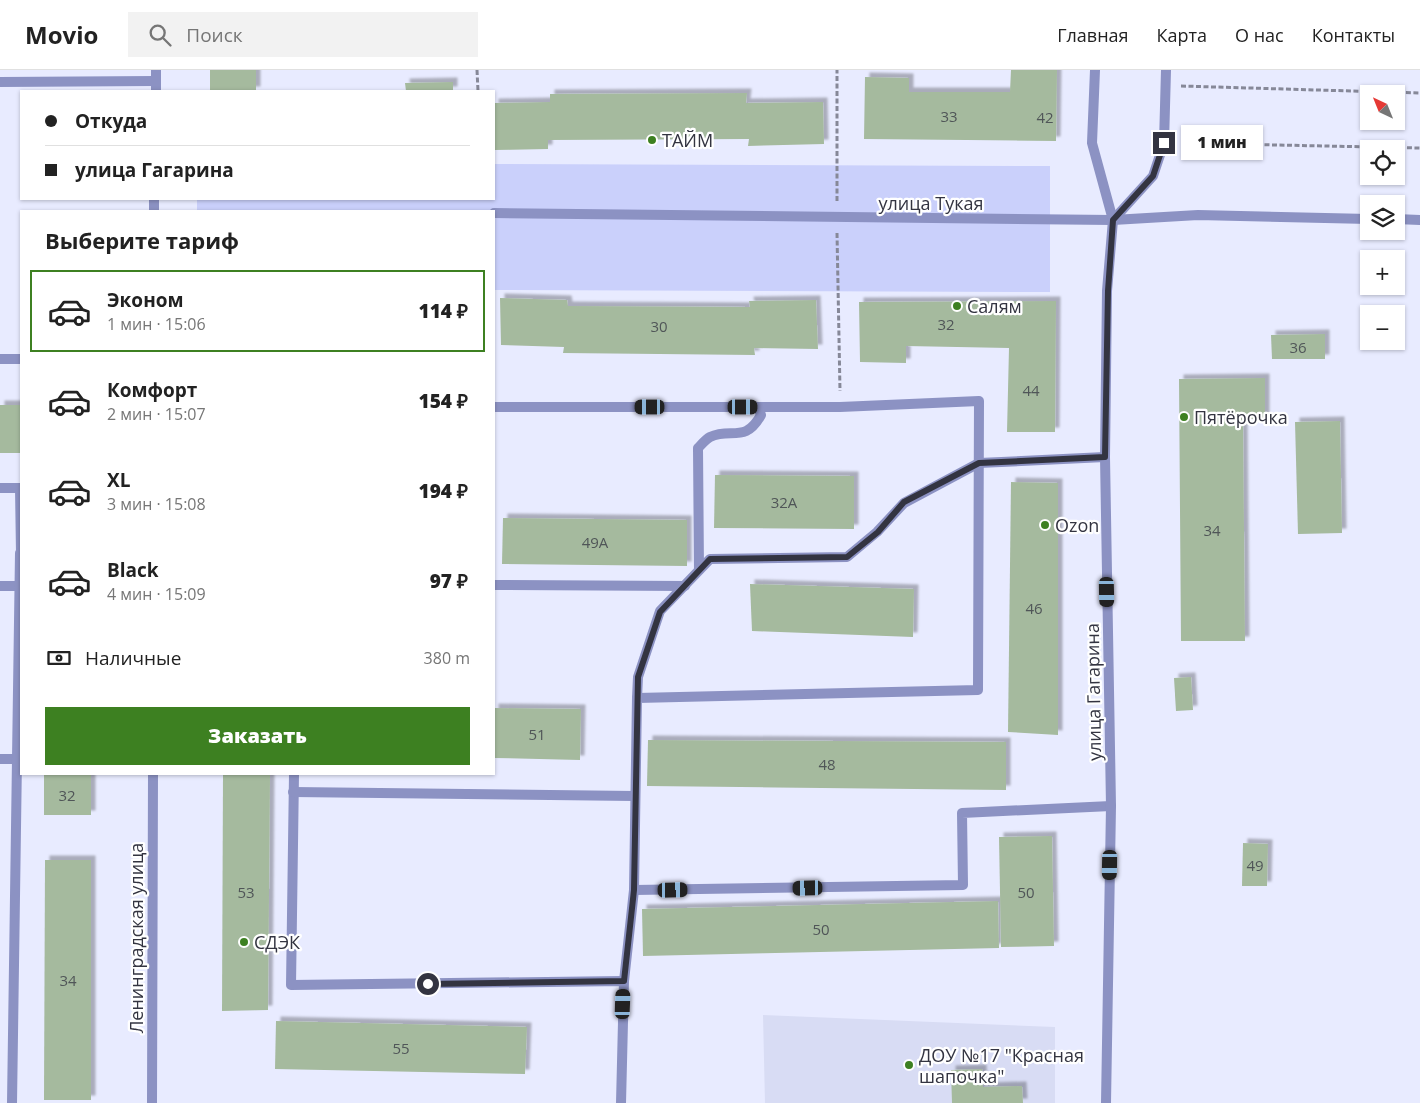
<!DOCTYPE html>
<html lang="ru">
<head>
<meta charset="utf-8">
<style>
  :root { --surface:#fff; --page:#f2f2f2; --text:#222; --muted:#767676; --line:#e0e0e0; --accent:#3d8021 }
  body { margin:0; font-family:"Open Sans",sans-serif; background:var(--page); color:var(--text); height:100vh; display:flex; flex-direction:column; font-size:19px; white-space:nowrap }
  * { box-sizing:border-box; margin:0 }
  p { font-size:16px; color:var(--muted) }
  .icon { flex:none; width:28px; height:28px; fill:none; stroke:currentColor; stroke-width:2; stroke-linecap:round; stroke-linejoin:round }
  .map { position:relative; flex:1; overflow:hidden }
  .sheet { position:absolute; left:20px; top:140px; width:475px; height:565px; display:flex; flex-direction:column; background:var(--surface); border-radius:0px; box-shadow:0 1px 4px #0004 }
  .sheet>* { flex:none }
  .hud { position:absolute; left:20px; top:20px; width:475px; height:110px; border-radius:0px; box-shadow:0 1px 4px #0004; display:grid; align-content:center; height:110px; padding:0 25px; background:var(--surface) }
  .needle { width:32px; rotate:317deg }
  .controls { position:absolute; left:1360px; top:15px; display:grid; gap:10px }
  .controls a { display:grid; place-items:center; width:45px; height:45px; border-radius:0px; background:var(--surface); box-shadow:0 1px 4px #0004; font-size:25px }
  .end { position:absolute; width:22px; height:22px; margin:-11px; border:6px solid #333441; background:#fff; box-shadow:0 0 0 2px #fff }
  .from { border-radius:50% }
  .bubble { position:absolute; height:35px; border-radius:0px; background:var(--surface); box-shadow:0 1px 4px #0004; font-size:16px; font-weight:800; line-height:35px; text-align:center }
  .car { position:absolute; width:15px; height:30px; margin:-15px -8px; border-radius:6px; box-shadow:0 0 4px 1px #0007; background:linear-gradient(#222 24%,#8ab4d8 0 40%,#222 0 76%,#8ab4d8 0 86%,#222 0) }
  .hud b { display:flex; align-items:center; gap:18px; height:48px; font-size:19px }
  .hud b+b { border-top:1px solid var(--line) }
  .hud i { width:12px; height:12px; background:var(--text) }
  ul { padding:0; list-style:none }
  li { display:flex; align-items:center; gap:15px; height:82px; margin:0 10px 8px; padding:0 15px; border:2px solid transparent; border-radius:0px }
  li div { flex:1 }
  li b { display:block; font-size:19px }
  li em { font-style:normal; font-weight:800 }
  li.current { border-color:var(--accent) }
  li>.icon { width:45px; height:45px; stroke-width:1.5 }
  h2 { padding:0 25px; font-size:22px; line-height:60px }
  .pay { display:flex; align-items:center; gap:12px; height:55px; padding:0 25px; font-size:19px }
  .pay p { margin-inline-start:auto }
  .primary-button { display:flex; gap:10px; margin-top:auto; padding:10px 25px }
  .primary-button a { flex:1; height:58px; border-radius:0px; background:var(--accent); color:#fff; font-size:20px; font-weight:800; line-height:58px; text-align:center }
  header { display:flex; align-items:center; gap:30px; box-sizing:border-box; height:70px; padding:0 25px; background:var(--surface); border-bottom:1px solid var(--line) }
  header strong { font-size:24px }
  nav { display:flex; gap:28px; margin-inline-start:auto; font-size:18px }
  .search { width:350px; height:45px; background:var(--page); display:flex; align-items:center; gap:12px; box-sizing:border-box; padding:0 18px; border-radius:0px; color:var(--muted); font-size:19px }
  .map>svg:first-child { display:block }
</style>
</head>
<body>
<header>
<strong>Movio</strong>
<div class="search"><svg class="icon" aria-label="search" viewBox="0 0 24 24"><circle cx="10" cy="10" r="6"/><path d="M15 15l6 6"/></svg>Поиск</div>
<nav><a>Главная</a><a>Карта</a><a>О нас</a><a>Контакты</a></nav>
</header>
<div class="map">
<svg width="1420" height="1033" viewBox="0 0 1420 1033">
  <defs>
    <filter id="shadow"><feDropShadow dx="4.5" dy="-4.5" stdDeviation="1" flood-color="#0004"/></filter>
  </defs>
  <rect width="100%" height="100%" fill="#e8ebff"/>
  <path fill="#d8dcf4" d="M763,945L1055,957V1033H765Z"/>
  <path fill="#cad0fb" d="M494,94L1050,96V222L494,220V141H197V129H494Z"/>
  <g fill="#a5ba9e" filter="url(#shadow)">
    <rect x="210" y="0" width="46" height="21"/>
    <path d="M1011,0H1057L1056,71L864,69L865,7L909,8V22H1010Z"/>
    <path d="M453,12V21H406L405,13Z"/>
    <path d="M747,23L746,33L823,32L824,74L748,76L749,69L548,70V79L494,80V33L550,32V24Z"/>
    <path d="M500,228L567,230L568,236L750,237L749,231L816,230L818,279L754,278L755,285L563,283L564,277L501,275Z"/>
    <path d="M1056,231L1055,362H1007L1009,278L906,276V293L860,292L859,232Z"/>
    <path d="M1325,264V289H1272L1271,265Z"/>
    <path d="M1265,308V349H1243L1245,571H1181L1179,309Z"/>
    <rect x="0" y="335" width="21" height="48"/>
    <path d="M1340,351L1342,463L1298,464L1295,352Z"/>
    <path d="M715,405L854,406V459L714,458Z"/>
    <path d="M1011,412L1058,413V665L1008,662Z"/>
    <path d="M503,448L687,450V496L502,494Z"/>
    <path d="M750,514L914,519L913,567L752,561Z"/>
    <path d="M1191,607L1193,640L1176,641L1174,608Z"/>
    <path d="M494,638L581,639L580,690L494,688Z"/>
    <path d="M648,670L1006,672V720L647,716Z"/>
    <rect x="44" y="704" width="47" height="41"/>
    <path d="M223,704H270L268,940L222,941Z"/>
    <path d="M1052,766L1054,876L1001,877L999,767Z"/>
    <path d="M1243,773L1268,774L1267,816H1242Z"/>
    <path d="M45,790H91V1030H44Z"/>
    <path d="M998,831L999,878L643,886L642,839Z"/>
    <path d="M276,951L527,957L525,1004L275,999Z"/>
    <path d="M982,999L983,1017L1022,1016L1023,1033H952L951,1000Z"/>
  </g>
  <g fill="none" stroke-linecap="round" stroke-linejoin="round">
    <g stroke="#868898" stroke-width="3" stroke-dasharray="5 2.5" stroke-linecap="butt">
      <path d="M477,0L478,21"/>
      <path d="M1181,16L1420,23"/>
      <path d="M1182,73L1420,78"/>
      <path d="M837,131V0"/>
      <path d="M837,163L840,321"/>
    </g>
    <g stroke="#8c92c3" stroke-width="10">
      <path d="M0,12L156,11"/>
      <path d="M0,289H21"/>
      <path d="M494,337H840L979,331L978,620L637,628L634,820L624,911"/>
      <path d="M0,418H20L21,483"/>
      <path d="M699,500L698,378C701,375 706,369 710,367C731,357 745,374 761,345L758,337"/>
      <path d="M494,515L685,516"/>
      <path d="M0,516H19"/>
      <path d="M637,628L638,607L660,541L710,489L847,487L877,462L904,433L979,393L1105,387"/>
      <path d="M0,689H18"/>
      <path d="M294,704L291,915L624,911L621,1033"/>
      <path d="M293,722L634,726"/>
      <path d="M634,820L963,815L962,743L1111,736"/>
      <path d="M12,1033L20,483"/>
    </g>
    <path stroke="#8c92c3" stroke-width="10" d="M494,143L1113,150"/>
    <g stroke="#8c92c3" stroke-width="10">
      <path d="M1396,149L1420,150"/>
      <path d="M1113,150L1198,145L1369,149"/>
    </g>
    <g stroke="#8c92c3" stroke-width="10">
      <path d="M1095,0L1092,73L1113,150L1107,221L1105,387L1111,736L1106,1033"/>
      <path d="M156,21V0"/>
      <path d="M154,141V129"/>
      <path d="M1113,150L1153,106L1164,73L1166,0"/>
      <path d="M152,1033L153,704"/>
    </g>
  </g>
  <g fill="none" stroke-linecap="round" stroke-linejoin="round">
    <path stroke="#333441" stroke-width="6" d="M428,914L624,911L634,820L638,607L660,542L710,489L847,487L878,462L904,432L979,393L1105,387L1108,221L1113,150L1153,106L1164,73"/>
  </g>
  <g fill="#3d8021" stroke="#fff" stroke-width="2">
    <circle cx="652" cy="70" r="5"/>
    <circle cx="957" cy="236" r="5"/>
    <circle cx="1184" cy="347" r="5"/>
    <circle cx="1045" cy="455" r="5"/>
    <circle cx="244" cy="872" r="5"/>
    <circle cx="909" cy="995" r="5"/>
  </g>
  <g text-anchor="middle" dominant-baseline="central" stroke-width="4.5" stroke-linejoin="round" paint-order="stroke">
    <g font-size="15" fill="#505658">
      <text x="949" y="46">33</text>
      <text x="1045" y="47">42</text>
      <text x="946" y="254">32</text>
      <text x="659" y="256">30</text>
      <text x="1298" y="277">36</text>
      <text x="1031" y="320">44</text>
      <text x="784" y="432">32А</text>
      <text x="1212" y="460">34</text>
      <text x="595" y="472">49А</text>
      <text x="1034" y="538">46</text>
      <text x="537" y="664">51</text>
      <text x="827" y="694">48</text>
      <text x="67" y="725">32</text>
      <text x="1255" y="795">49</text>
      <text x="246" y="822">53</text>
      <text x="1026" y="822">50</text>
      <text x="821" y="859">50</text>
      <text x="68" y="910">34</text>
      <text x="401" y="978">55</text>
    </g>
    <g font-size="18" fill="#333441" stroke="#fff" text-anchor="start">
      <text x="662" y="70">ТАЙМ</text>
      <text x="967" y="236">Салям</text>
      <text x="1194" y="347">Пятёрочка</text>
      <text x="1055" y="455">Ozon</text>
      <text x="254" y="872">СДЭК</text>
      <text x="919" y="985">ДОУ №17 "Красная<tspan x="919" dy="21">шапочка"</tspan></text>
    </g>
    <g font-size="18" fill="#333441" stroke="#fff">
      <text x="931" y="133">улица Тукая</text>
      <text transform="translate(1093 622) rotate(-91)">улица Гагарина</text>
      <text transform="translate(136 868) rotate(-90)">Ленинградская улица</text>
    </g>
  </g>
</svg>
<div class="controls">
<a><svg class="needle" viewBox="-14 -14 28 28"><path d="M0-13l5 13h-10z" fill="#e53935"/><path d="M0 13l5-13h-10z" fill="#767676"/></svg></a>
<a><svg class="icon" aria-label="locate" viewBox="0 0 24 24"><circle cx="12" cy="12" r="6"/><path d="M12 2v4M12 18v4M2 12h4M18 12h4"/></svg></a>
<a><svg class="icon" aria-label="layers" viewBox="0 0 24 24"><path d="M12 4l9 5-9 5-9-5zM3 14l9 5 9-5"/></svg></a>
<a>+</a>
<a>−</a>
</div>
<i class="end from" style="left:428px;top:914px"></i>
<i class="end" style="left:1164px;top:73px"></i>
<div class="bubble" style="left:1181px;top:55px;width:82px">1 мин</div>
<i class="car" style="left:650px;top:337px;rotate:270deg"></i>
<i class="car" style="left:743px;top:337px;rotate:90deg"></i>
<i class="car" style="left:1107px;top:522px;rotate:179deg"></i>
<i class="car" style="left:1110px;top:795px;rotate:181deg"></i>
<i class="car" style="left:808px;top:818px;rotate:269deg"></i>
<i class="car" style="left:673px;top:820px;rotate:89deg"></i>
<i class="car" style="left:623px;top:934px;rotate:2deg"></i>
<div class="hud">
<b><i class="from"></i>Откуда</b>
<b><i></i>улица Гагарина</b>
</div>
<section class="sheet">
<h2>Выберите тариф</h2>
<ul>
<li class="current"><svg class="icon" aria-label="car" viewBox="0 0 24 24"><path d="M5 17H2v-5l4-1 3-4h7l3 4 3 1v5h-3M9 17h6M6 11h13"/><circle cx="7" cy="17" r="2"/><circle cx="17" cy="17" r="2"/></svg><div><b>Эконом</b><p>1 мин · 15:06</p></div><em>114 ₽</em></li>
<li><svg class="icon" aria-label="car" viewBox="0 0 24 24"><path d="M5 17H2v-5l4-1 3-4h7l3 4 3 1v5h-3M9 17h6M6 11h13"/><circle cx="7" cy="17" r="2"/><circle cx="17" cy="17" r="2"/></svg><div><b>Комфорт</b><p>2 мин · 15:07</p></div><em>154 ₽</em></li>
<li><svg class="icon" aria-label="car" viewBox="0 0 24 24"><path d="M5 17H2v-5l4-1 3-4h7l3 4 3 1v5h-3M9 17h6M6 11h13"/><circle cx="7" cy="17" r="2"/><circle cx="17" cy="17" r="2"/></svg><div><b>XL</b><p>3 мин · 15:08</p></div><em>194 ₽</em></li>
<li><svg class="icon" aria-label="car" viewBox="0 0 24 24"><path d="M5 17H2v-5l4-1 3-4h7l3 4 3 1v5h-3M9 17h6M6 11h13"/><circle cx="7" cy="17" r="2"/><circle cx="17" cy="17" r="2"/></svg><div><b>Black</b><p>4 мин · 15:09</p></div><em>97 ₽</em></li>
</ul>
<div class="pay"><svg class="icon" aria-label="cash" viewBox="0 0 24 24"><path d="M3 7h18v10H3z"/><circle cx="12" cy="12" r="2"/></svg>Наличные<p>380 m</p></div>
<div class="primary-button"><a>Заказать</a></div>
</section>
</div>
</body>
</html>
